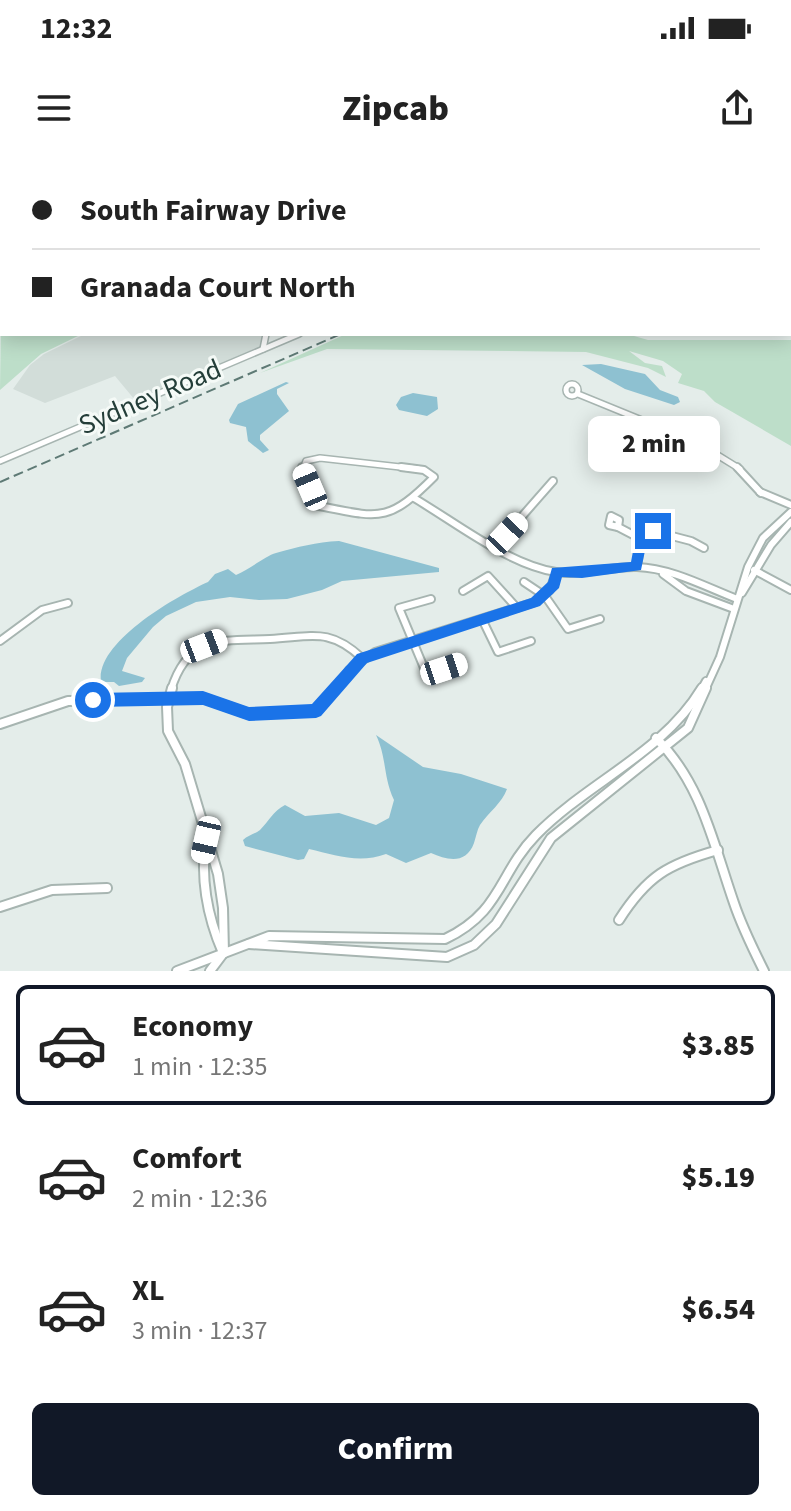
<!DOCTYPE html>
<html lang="en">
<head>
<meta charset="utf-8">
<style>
  :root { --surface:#fff; --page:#f6f6f6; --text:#222; --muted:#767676; --line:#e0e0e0; --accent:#111827 }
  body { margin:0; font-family:"Source Sans 3",sans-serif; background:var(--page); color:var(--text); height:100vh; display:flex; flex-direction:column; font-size:30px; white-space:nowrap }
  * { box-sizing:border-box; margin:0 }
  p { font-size:26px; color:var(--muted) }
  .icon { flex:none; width:44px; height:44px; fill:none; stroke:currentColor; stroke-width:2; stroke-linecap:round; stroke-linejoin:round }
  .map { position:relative; height:811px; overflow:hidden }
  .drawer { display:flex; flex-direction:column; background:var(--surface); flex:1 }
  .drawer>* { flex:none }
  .banner { position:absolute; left:0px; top:0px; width:792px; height:176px; box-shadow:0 4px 20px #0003; display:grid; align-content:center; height:176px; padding:0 32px; background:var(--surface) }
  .end { position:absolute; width:36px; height:36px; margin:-18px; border:10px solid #1a73e8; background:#fff; box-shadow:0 0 0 4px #fff }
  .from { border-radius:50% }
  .bubble { position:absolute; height:56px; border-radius:12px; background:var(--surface); box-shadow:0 4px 20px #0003; font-size:26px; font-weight:800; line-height:56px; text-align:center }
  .car { position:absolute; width:24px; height:48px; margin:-24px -12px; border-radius:10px; box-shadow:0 0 6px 2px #0007; background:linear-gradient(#fff 24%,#345 0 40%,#fff 0 76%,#345 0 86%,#fff 0) }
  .banner b { display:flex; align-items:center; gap:28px; height:76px; font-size:30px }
  .banner b+b { border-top:2px solid var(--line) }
  .banner i { width:20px; height:20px; background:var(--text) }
  ul { padding:14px 0 0; list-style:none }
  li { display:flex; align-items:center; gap:24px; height:120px; margin:0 16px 12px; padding:0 16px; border:4px solid transparent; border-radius:12px }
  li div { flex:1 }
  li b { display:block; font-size:30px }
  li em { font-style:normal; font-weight:800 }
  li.active { border-color:var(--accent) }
  li>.icon { width:72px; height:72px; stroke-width:1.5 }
  .action { display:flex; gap:16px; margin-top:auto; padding:16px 32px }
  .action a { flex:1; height:92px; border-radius:12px; background:var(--accent); color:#fff; font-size:32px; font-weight:800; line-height:92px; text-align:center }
  .status { display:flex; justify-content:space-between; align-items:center; height:56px; padding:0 40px; background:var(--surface); direction:ltr }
  .status svg { height:22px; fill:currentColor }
  header { display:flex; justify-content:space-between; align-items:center; height:104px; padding:0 32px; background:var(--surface); font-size:36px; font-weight:800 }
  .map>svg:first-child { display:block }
</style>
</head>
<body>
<div class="status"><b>12:32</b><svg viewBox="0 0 49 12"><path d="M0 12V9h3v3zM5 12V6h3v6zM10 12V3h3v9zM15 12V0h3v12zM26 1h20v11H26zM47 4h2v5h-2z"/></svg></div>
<header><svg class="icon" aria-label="menu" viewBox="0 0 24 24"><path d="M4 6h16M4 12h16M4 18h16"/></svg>Zipcab<svg class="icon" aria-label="share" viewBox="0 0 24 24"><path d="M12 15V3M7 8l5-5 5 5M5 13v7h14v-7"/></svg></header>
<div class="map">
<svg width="791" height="811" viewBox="0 0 791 811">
  <rect width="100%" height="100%" fill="#e4edea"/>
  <path fill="#d2ddd9" d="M85,174H263L261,187L135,240L115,216L45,243L13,229L30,205L44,194Z"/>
  <g fill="#bddec9">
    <path d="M2,88V174H82L41,194L0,230Z"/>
    <path d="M346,174H627L648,180H791V286L715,242L704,231L678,223L682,214L663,201L629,191L645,203L662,206L666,217L648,208L586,192L327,189L260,213Z"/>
  </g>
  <g fill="#8ec1d1">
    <path d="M601,204L645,214L660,230L678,237L680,242L674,245L625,229L582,205Z"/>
    <path d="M286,222L289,223L277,229V234L289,251L260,275V280L269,290L263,293L248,281L246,267L230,263L229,260L238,244Z"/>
    <path d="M413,233L437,237L438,249L427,256L399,250L396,245L401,237Z"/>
    <path d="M339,381L439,408V412L342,421L322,430L287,439L259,440L230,437L196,442L166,456L153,467L127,498L122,511L145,518L142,522L119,526L114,522H101C95,482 177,436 208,422L215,414L228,409L236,415C249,410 265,396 276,393C298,387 316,382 339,381Z"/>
    <path d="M376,575L423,607L461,614L507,629C502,643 489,652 480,665C477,670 476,677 474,683C466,705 447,700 431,693L406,703L386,694C359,704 335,695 309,689L304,699L298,700L245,686L243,680C248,675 255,674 260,670C269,661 273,651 285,645L305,656L339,653L376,665L389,658L394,640C383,617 387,598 376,575Z"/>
  </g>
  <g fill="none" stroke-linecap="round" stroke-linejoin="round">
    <defs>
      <g id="minor-far2">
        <path d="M263,189L266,174"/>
        <circle cx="572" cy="230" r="6"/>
        <path d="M578,234L698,283L740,309"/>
        <path d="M0,301L299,174"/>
        <path d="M303,309L306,301L320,298L418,309"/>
      </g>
      <g id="minor-far1">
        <path d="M302,307L319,346C380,358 388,363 434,317L424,310L401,307"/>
        <path d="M737,307L761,333"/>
        <path d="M760,332L791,345"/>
        <path d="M414,338C455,362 509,405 556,412C584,416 610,406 637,407C671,408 706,427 737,439"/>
        <path d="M611,356L619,360L618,367L609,365Z"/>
        <path d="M618,367L641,379"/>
        <path d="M496,386L553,321"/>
        <path d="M637,407L641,379L653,371L691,381L704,388"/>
        <path d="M754,410L791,430"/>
        <path d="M663,414L686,431L734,449"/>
        <path d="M524,422L545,436L568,469L600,459"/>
        <path d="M463,431L488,416L517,448"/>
        <path d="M742,433L771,385L791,362"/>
        <path d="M431,439L399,448L427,515L461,504"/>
        <path d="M482,459L498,492L531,481"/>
        <path d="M0,481L42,450L68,443"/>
        <path d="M171,530C188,474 223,481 270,479C311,477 329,467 362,498"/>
        <path d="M335,530L349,510L375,492L535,442L550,430L556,412"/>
        <path d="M701,530L706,521"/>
        <path d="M705,530L720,497L748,407L763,378L791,352"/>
      </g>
      <g id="minor">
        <path d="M172,528L167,547L168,571L185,604L218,714L223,748L224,793"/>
        <path d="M0,564L68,541L203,538L249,554L316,551L336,528"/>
        <path d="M656,578C702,624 713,683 734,743C742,767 753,789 764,811"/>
        <path d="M206,680C200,720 207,756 223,793"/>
        <path d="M0,747L52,730L107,728"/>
        <path d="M619,760C647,716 668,704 718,690"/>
        <path d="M249,784L447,797L474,785L496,764L551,678L688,568L706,528"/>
        <path d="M177,811L269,776L445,779C502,752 498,714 536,675C588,622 663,593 702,528"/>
        <path d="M210,811L222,795"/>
      </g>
    </defs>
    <use href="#minor-far2" stroke="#a7b5b1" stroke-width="8"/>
    <use href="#minor-far1" stroke="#a7b5b1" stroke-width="10"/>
    <use href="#minor" stroke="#a7b5b1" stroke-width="12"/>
    <use href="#minor-far2" stroke="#fff" stroke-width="5"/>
    <use href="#minor-far1" stroke="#fff" stroke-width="6"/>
    <use href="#minor" stroke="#fff" stroke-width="8"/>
    <g stroke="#5e7a75" stroke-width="2" stroke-dasharray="10 5" stroke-linecap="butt">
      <path d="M709,2L715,0"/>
      <path d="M737,2L742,0"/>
      <path d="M0,322L341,174"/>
    </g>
  </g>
  <path fill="#1a73e8" d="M653,366L660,371L647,381L641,410L582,418L562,417L559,428L540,446L367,503L321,556L316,558L249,561L203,545L93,547L86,540L93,533L203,531L249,547L312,544L357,494L531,438L548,422L552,408L631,402L636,375Z"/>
  <g text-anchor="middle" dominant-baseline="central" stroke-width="6" stroke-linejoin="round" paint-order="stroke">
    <g font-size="28" fill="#243e39" stroke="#f5faf7">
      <text transform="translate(150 237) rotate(-23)">Sydney Road</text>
    </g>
  </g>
</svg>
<i class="end from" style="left:93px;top:540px"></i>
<i class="end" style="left:653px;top:371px"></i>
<div class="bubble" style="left:588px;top:256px;width:132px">2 min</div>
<i class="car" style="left:310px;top:327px;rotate:337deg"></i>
<i class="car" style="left:507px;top:374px;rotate:43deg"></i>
<i class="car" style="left:204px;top:486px;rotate:69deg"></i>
<i class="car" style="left:444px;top:509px;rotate:72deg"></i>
<i class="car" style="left:206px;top:680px;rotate:193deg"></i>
<div class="banner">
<b><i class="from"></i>South Fairway Drive</b>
<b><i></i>Granada Court North</b>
</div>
</div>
<section class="drawer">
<ul>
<li class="active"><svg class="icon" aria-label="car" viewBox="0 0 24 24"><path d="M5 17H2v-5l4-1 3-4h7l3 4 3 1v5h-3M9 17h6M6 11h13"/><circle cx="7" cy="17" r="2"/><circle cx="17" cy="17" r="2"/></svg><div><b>Economy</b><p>1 min · 12:35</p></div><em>$3.85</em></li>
<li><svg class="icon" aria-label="car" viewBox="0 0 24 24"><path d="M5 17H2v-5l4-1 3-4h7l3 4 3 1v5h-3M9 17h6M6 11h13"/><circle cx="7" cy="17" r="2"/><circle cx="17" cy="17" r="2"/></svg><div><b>Comfort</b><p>2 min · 12:36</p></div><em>$5.19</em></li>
<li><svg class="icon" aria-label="car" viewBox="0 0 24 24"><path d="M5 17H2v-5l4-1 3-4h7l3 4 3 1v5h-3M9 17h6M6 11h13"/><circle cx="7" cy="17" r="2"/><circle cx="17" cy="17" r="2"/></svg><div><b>XL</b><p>3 min · 12:37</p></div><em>$6.54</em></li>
</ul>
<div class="action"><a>Confirm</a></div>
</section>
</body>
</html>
